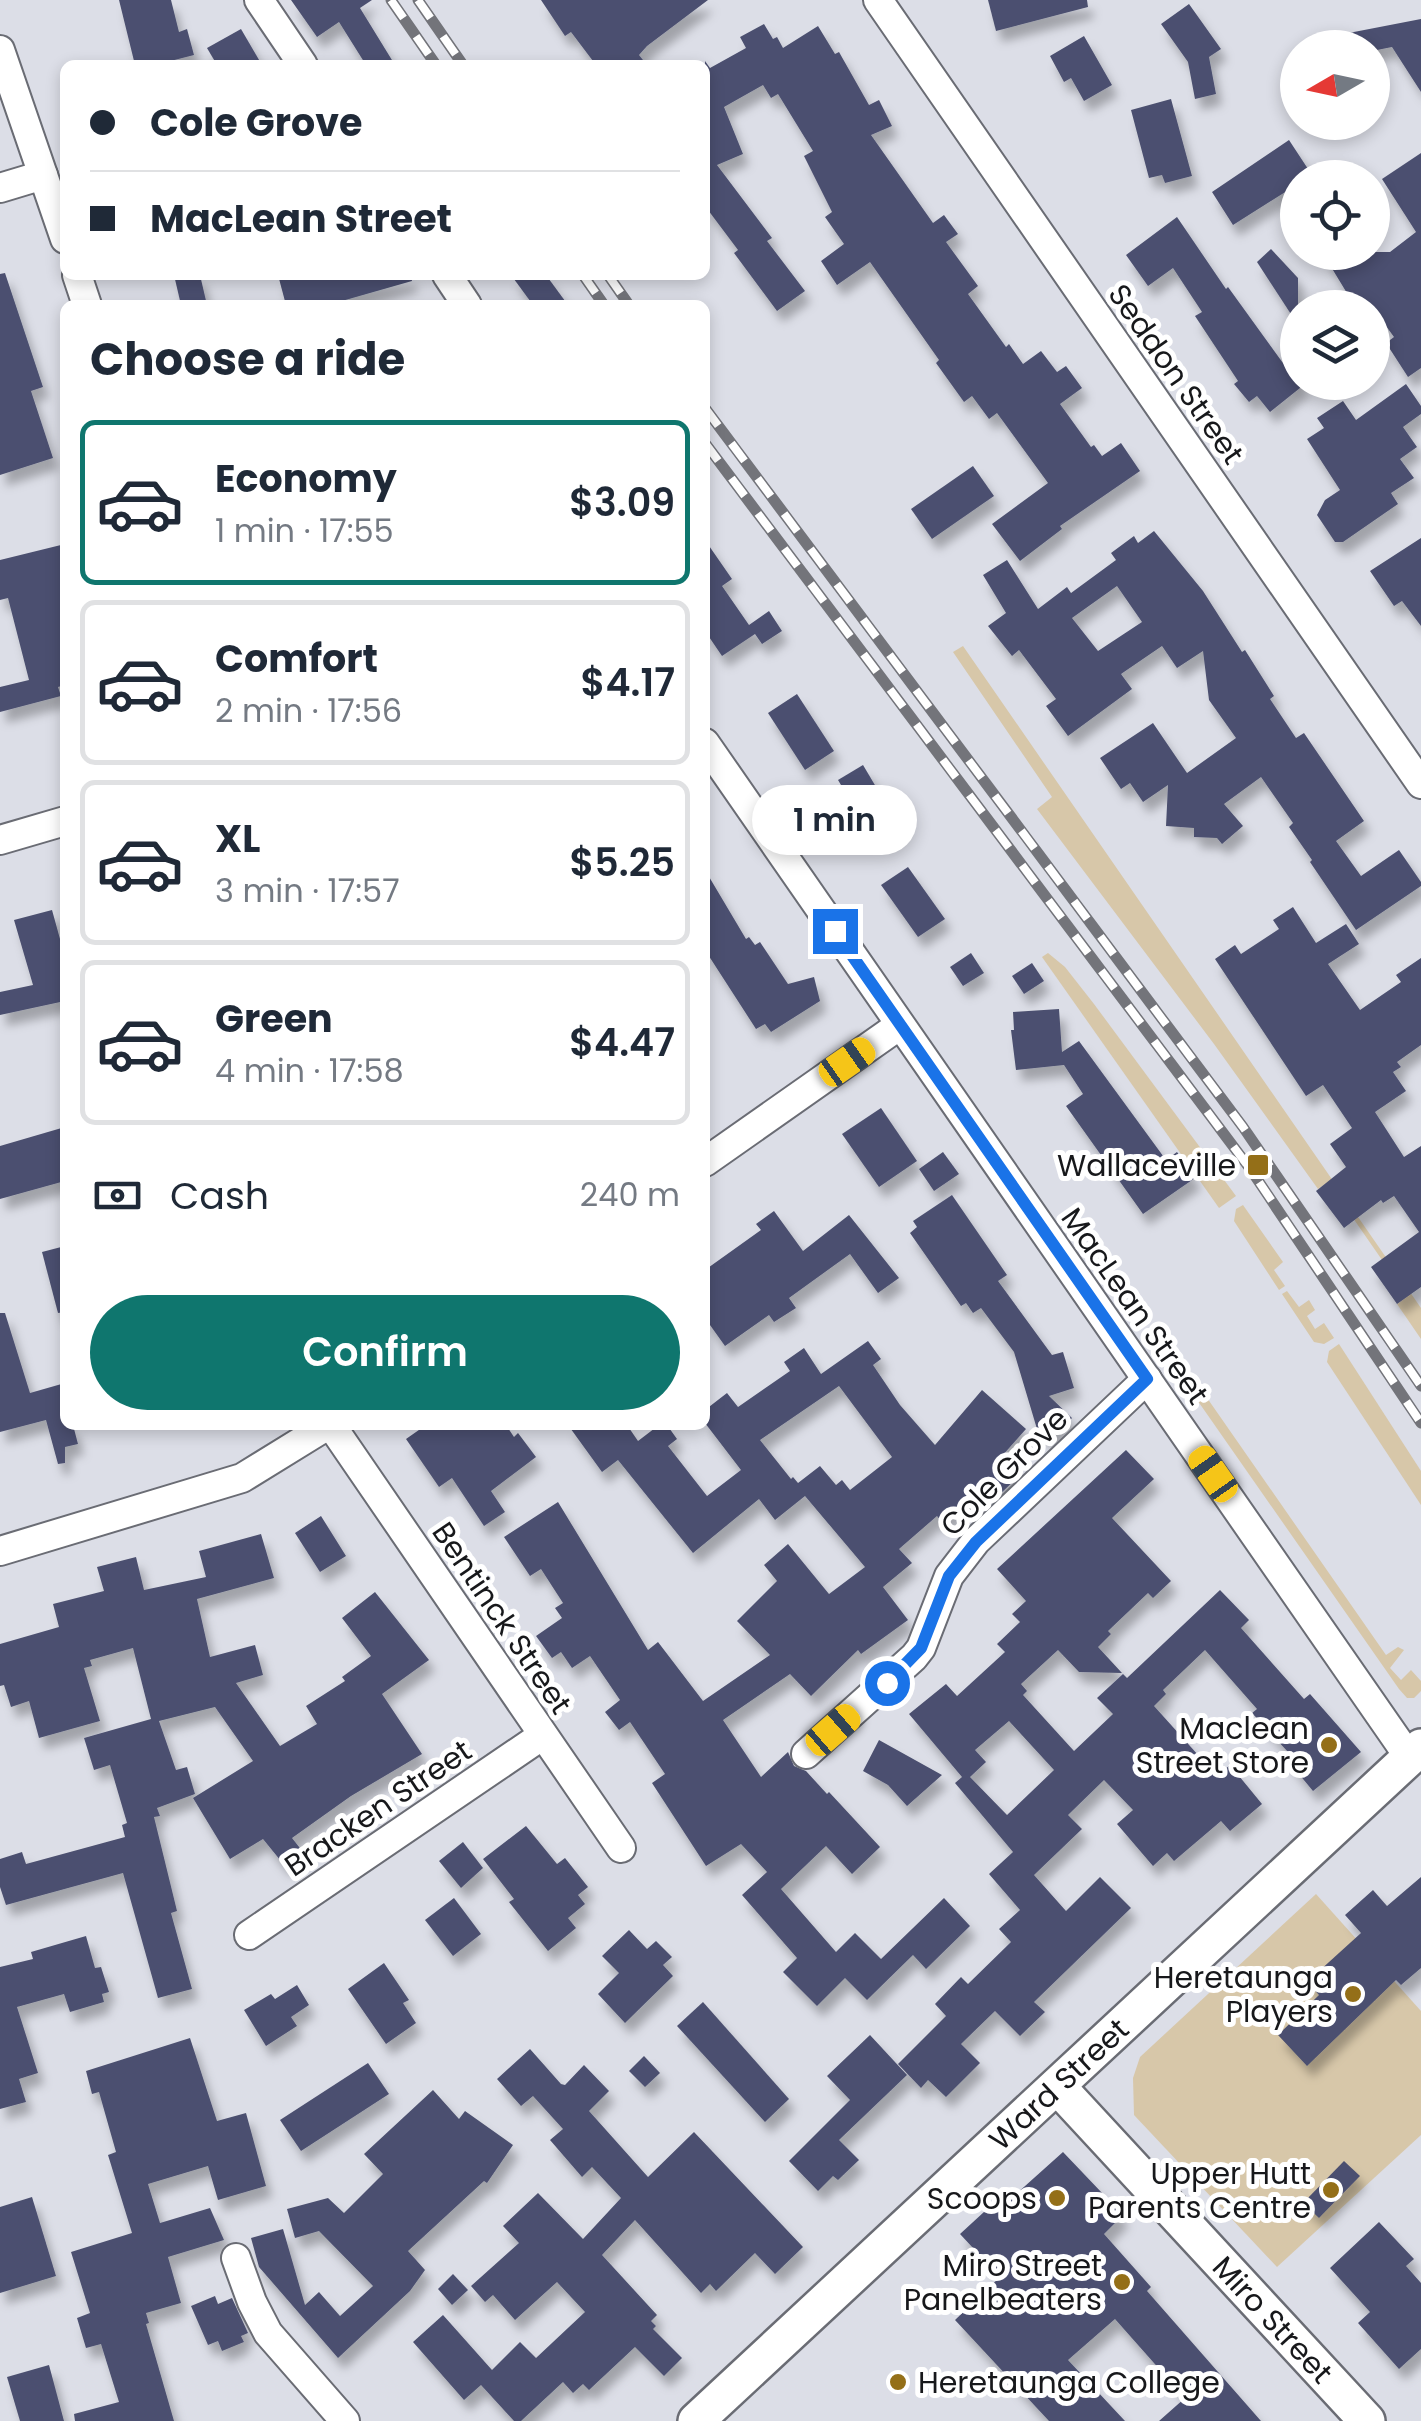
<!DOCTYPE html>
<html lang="en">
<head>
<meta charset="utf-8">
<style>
  :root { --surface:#fff; --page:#f6f6f7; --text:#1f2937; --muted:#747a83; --line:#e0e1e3; --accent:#0f766e }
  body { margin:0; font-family:Poppins,sans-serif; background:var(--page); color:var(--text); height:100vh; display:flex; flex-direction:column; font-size:38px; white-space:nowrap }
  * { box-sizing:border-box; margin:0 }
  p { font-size:32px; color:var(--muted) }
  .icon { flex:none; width:55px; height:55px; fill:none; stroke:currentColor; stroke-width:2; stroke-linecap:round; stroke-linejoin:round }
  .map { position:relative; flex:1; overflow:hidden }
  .panel { position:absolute; left:60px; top:300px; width:650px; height:1130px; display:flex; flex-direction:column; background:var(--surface); border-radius:15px; box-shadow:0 5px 15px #0003 }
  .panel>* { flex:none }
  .top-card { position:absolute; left:60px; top:60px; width:650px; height:220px; border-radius:15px; box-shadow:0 5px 15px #0003; display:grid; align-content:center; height:220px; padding:0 30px; background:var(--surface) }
  .needle { width:65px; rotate:261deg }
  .controls { position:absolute; left:1280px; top:30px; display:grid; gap:20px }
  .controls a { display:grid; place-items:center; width:110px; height:110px; border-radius:50%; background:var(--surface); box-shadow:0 5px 15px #0003; font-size:50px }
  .end { position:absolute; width:45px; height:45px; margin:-22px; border:12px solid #1a73e8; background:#fff; box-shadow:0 0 0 5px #fff }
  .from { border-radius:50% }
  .bubble { position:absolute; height:70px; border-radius:35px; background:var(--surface); box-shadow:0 5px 15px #0003; font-size:32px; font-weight:600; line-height:70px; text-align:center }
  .car { position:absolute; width:30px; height:60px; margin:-30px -15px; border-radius:12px; box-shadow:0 0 8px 2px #0007; background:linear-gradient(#f5c518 24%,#345 0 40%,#f5c518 0 76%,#345 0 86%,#f5c518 0) }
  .top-card b { display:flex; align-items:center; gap:35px; height:95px; font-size:38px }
  .top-card b+b { border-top:2px solid var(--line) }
  .top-card i { width:25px; height:25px; background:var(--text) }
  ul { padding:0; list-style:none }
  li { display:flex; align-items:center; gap:30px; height:165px; margin:0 20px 15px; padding:0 10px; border:5px solid var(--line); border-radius:15px }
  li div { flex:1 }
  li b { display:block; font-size:38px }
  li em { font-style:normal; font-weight:600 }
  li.current { border-color:var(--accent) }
  li>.icon { width:90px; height:90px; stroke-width:1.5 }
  h2 { padding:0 30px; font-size:45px; line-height:120px }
  .pay { display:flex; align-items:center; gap:25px; height:110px; padding:0 30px; font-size:38px }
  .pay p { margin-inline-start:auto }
  .action { display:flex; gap:20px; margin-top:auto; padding:20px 30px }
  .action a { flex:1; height:115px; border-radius:60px; background:var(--accent); color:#fff; font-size:40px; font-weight:600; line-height:115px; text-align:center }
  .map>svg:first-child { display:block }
</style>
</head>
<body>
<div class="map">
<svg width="1421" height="2421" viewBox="0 0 1421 2421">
  <defs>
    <filter id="shadow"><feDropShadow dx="6" dy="11" stdDeviation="5" flood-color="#0004"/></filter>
  </defs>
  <rect width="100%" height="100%" fill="#dcdee7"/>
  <g fill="#d7c7a9">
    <path d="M963,646L1421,1308V1339L1397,1304L1407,1296L1328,1182L1318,1189L1214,1044L1037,809L1052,797L953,652Z"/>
    <path d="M1048,953L1065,967L1094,1004L1236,1196L1219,1208L1042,957Z"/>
    <path d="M1243,1205L1283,1262L1274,1270L1285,1286L1279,1290L1234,1221L1236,1209Z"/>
    <path d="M1287,1291L1299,1307L1309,1300L1315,1310L1307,1316L1315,1329L1324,1323L1334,1338L1324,1344L1314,1342L1282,1294Z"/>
    <path d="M1157,1326L1386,1655L1398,1647L1404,1650L1390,1668L1401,1680L1411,1670L1421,1681V1691L1414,1698H1407L1399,1689L1149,1331Z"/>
    <path d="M1339,1344L1421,1471V1505L1327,1362L1329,1351Z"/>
    <path d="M1316,1894L1421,2011V2135L1277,2267L1134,2115L1133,2078L1140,2057Z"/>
  </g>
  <g fill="#4c506f" fill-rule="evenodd" filter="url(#shadow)">
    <path d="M119,0H171L179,32L187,29L194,55L155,65H135Z"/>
    <path d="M291,0H372L360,8L395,65H366L339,22L317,37Z"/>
    <path d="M541,0H708L647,46L639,55L647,65H596L571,32L565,36Z"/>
    <path d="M988,0H1087L1088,7L996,31Z"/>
    <path d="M1189,4L1221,49L1209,57L1216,94L1195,99L1188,62L1161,24Z"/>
    <path d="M1421,19V92L1392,47L1372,51V48H1329L1328,37Z"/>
    <path d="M764,24L773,39L777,37L783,48L818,26L835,54L839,52L869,105L879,100L892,126L871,135L933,223L944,215L958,234L946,242L978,286L968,294L1006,347L1009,344L1023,364L1041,351L1057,372L1066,366L1082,388L1060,404L1091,447L1094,445L1102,456L1121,443L1140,471L1060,526L1062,529L1020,561L992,524L1048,483L997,413L989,419L972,396L964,402L936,363L939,360L870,262L837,285L821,261L844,244L825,217L832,212L804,156L813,151L778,94L771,98L763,85L724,107L743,154L717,165L772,238L767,241L805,291L777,311L734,253L738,250L705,206V61L710,68L746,48L740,37Z"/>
    <path d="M241,29L262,65H217L207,48Z"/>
    <path d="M1084,36L1112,85L1084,101L1071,78L1064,82L1050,56Z"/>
    <path d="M1171,99L1192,176L1165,183L1162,175L1149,178L1131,110Z"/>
    <path d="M1289,140L1312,175L1298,178V184L1233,225L1212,192Z"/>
    <path d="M1421,153V368L1408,377L1386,343L1394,337L1373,308H1356L1322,252H1390L1416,232L1382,179Z"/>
    <path d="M1177,217L1226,289L1228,287L1288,370L1292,367L1298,374V382L1305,384L1270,412L1257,396L1249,402L1234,384L1238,381L1195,316L1202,312L1173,268L1148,286L1126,255Z"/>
    <path d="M1271,249L1298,278V325L1257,262Z"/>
    <path d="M5,273L43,387L31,391L53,458L0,475V274Z"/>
    <path d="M174,275H200L207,305H181Z"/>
    <path d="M278,275H411L412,281L328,305H286Z"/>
    <path d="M511,275H546L568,305H533Z"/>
    <path d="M1406,384L1421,406V414L1403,427L1417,447L1400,459L1414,478L1391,493L1398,504L1343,542H1335L1317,515L1325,500L1340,490L1307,439L1324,428L1317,418L1343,401L1356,420Z"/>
    <path d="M973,466L994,496L932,539L911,509Z"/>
    <path d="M1154,531L1203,591L1242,652L1245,650L1274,696L1270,699L1296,738L1304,733L1364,821L1336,841L1361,876L1399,850L1421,882V886L1356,930L1310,862L1312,860L1289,827L1293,823L1261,777L1224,804L1243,826L1222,844L1217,838L1194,837V828L1166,826L1168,785L1143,802L1130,783L1121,789L1100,758L1153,723L1187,773L1236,738L1209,700L1203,651L1177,668L1162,646L1121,674L1132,689L1068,736L1046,706L1056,699L1019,650L1012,656L988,626L1006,613L983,575L1007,560L1038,609L1067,587L1071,593L1116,560L1111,553L1134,536L1138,543ZM1117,586L1142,622L1098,651L1072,618Z"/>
    <path d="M1421,538V626L1402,601L1394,606L1370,571Z"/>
    <path d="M705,540L732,579L722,586L749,625L769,611L782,631L762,644L755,634L722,656L705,631Z"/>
    <path d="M65,544V685L58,687L61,696L0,712V687L29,680L8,598L0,600V560Z"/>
    <path d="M797,694L834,751L805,770L768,713Z"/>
    <path d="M863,765L882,797L857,812L838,780Z"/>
    <path d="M908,867L945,919L918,937L881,885Z"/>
    <path d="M705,870L746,939L749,937L755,945L760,942L788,984L814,977L820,1001L771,1032L765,1024L756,1029L705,950Z"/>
    <path d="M1293,907L1316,943L1346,924L1359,944L1328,964L1360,1010L1401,982L1396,975L1421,958V1045L1397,1062L1401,1067L1393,1072L1406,1091L1375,1112L1404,1157L1421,1146V1287L1397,1304L1371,1267L1419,1232L1394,1196L1383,1203L1381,1200L1344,1228L1316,1191L1346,1167L1330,1144L1352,1128L1323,1085L1306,1096L1215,959L1235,945L1241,954L1279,929L1273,920Z"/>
    <path d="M52,910L65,957V1001L0,1015V992L33,985L14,920Z"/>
    <path d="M971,953L984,973L963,986L950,967Z"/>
    <path d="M1032,963L1044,981L1024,994L1012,976Z"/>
    <path d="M1059,1009L1062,1052L1079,1041L1166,1160L1177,1152L1195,1178L1143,1214L1066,1106L1083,1094L1064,1065L1016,1070L1011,1030H1014L1013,1012Z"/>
    <path d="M881,1108L917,1161L879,1187L842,1134Z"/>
    <path d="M65,1127V1181L0,1199V1146Z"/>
    <path d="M943,1152L959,1174L934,1191L919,1169Z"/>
    <path d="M952,1195L1007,1275L998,1281L1052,1355L1063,1352L1074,1388L1049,1396L1072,1418L1050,1441L1037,1429L1014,1352L981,1308L973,1313L966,1303L961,1306L910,1233L917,1227L913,1221Z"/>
    <path d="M774,1211L803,1251L849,1215L899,1278L878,1293L850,1254L789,1298L796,1308L774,1322L769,1315L725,1346L705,1318V1270L761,1230L756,1224Z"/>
    <path d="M65,1246V1312L58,1313L42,1252Z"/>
    <path d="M0,1313H5L30,1393L65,1383V1425H73L78,1444L65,1447V1463L58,1464L46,1420L0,1432Z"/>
    <path d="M868,1341L881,1359L873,1365L900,1405L935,1445L982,1390L1026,1429L1002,1456L1019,1476L999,1495L989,1484L943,1523L937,1516L899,1549L912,1563L883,1587L908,1620L861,1654L858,1650L811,1696L790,1674L723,1720L761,1777L788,1752L794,1766L806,1771L827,1794L829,1792L880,1847L852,1874L826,1846L781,1889L836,1952L855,1933L881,1959L944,1898L970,1926L926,1969L913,1955L867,2000L845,1978L817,2006L783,1972L797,1958L742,1895L767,1872L741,1844L706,1866L652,1783L665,1774L630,1722L619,1730L605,1712L620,1700L590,1656L572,1668L561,1652L552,1658L536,1636L562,1618L555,1608L563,1603L541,1569L530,1576L504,1537L558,1502L648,1650L658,1642L703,1701L770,1655L737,1621L777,1581L764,1565L788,1544L829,1594L865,1567L805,1496L775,1520L759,1499L693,1553L618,1460L602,1472L568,1425H627L638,1441L659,1425H667L677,1439L668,1446L707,1496L741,1470L705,1423V1410L727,1393L738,1407L790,1371L784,1362L804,1348L821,1374ZM839,1386L892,1457L850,1490L842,1480L836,1485L820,1466L798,1483L793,1477L791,1479L760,1440Z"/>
    <path d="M426,1425H506L514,1437L518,1433L536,1457L491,1491L505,1512L484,1526L452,1478L439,1487L406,1439Z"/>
    <path d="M1126,1450L1154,1479L1112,1518L1171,1581L1153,1598L1148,1593L1108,1631L1111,1634L1098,1647L1122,1673L1079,1672L1058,1650L1021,1684L1027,1691L1023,1695L1074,1751L1113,1714L1097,1698L1123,1674L1127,1678L1220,1590L1249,1620L1241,1628L1304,1699L1310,1694L1361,1752L1313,1791L1284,1756L1288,1752L1252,1713L1257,1709L1205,1650L1163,1690L1166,1694L1154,1706L1217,1776L1230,1765L1262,1804L1230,1831L1221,1821L1174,1861L1167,1853L1153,1866L1117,1824L1133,1810L1104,1780L1068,1815L1082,1829L1034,1875L1066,1911L1100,1877L1131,1908L1034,2002L1045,2012L1020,2036L995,2011L961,2044L980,2063L946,2097L928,2080L921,2088L898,2064L946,2016L935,2004L961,1977L968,1984L1011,1942L999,1929L1020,1910L989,1874L1013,1852L955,1783L962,1777L909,1714L946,1684L957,1696L1005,1652L997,1644L1020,1622L1012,1614L1026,1601L997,1569ZM1009,1721L1054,1770L1007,1815L970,1777L986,1762L975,1750Z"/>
    <path d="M321,1516L346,1556L320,1572L295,1533Z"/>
    <path d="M261,1534L274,1578L197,1599L210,1657L255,1645L263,1675L236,1683L280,1746L317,1724L306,1706L345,1681L342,1677L371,1656L342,1618L375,1592L429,1660L382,1694L422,1754L351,1796L292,1838L303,1852L285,1866L263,1839L230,1859L193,1798L253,1761L215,1707L159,1721L176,1770L187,1767L195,1794L157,1808L160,1816L154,1817L177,1911L171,1913L192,1989L158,1998L123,1873L6,1905L0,1887V1859L22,1852L26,1864L125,1837L122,1825L127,1823L110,1765L94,1770L84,1738L151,1719L133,1648L90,1660L92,1666L84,1668L100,1721L39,1738L29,1701L11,1707L4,1685L0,1686V1644L59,1627L53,1604L104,1591L97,1567L136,1557L144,1590L206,1577L199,1551Z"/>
    <path d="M879,1740L942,1775L907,1806L888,1785L863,1771Z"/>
    <path d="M526,1826L557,1864L565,1858L588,1887L578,1895L585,1904L568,1918L576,1928L548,1951L509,1902L514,1899L483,1859Z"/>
    <path d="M463,1842L483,1868L461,1888L439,1861Z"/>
    <path d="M1421,1877V1968L1401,1985L1396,1980L1307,2066L1278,2035L1319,1995L1307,1982L1361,1933L1345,1915L1373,1890L1387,1906Z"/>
    <path d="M454,1898L481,1934L453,1956L425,1920Z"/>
    <path d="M629,1930L647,1949L656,1941L672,1957L663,1965L673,1976L625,2023L598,1994L619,1973L602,1956Z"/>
    <path d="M86,1936L95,1968L101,1967L109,1992L102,1994L104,2002L70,2012L64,1994L17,2007L38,2073L19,2079L26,2102L0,2109V1967L33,1959L31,1952Z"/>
    <path d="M384,1963L409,2000L403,2003L416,2023L386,2044L348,1989Z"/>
    <path d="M297,1985L309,2005L291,2017L297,2026L266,2046L244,2010L271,1994L275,1999Z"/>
    <path d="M703,2002L789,2099L765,2122L677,2026Z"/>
    <path d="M870,2035L907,2075L839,2140L859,2160L838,2180L833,2176L818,2191L789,2161L850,2100L827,2076Z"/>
    <path d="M190,2038L217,2121L246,2113L266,2186L218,2200L208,2166L148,2184L160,2223L210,2208L224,2240L168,2257L181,2303L146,2313L149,2323L146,2324L174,2421H75L74,2414L119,2402L101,2344L86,2348L77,2318L90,2313L71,2252L132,2233L108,2155L116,2152L99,2092L92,2094L86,2071Z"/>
    <path d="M530,2049L561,2084L565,2085L584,2065L609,2091L589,2111L648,2177L694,2132L803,2247L775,2274L755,2253L716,2291L710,2284L701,2293L635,2220L602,2255L657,2315L651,2321L656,2326L653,2329L682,2358L664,2376L635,2347L589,2390L583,2384L573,2393L563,2382L521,2421H514L481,2385L464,2400L413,2342L443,2315L492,2370L520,2342L536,2358L585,2312L557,2282L515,2320L493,2295L485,2302L471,2286L519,2243L503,2226L538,2193L583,2239L621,2198L592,2167L582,2177L550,2140L563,2129L533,2096L521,2106L497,2079Z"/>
    <path d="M644,2056L660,2073L645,2087L629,2071Z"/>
    <path d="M368,2063L389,2094L301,2151L280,2120Z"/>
    <path d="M433,2090L459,2119L465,2111L513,2145L487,2183L484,2181L408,2251L425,2270L410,2291L338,2358L259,2267L251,2238L283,2229L305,2305L319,2292L340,2316L373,2286L319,2231L295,2238L287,2209L328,2198L344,2213L383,2174L364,2154Z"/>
    <path d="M1063,2152L1123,2215L1104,2234L1151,2287L1147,2291L1261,2421H1159L1185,2398L1115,2319L1068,2360L1125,2421H1049L955,2320L1000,2277L960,2234L1009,2189L1015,2195Z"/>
    <path d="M1344,2161L1360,2176L1319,2218L1303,2203Z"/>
    <path d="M32,2197L56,2276L0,2293V2207Z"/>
    <path d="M1379,2222L1414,2259L1406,2266L1421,2283V2349L1399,2369L1358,2323L1370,2312L1330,2268Z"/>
    <path d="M453,2274L468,2290L452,2305L438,2289Z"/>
    <path d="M215,2296L218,2304L232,2298L248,2333L241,2336L244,2342L222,2351L218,2341L208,2345L191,2306Z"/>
    <path d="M49,2365L64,2421H20L7,2377Z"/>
  </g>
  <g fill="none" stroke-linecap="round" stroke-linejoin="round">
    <defs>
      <g id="minor">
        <path d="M259,0L303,65"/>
        <path d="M878,0L1421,784"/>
        <path d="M0,50L65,239"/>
        <path d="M0,188L43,175"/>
        <path d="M77,275L87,305"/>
        <path d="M447,275L467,305"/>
        <path d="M705,743L1409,1757"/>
        <path d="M0,840L65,821"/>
        <path d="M705,1162L900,1025"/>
        <path d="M331,1425L621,1848"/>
        <path d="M0,1551L242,1478L328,1425"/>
        <path d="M806,1754L914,1657L921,1648L949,1576L976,1541L1147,1379"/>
        <path d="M249,1935L543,1735"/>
        <path d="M236,2258L252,2302L268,2333L345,2421"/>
      </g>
      <g id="tertiary">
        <path id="s1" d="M1057,2086L1367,2421"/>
        <path id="s2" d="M696,2421L1421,1747"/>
      </g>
    </defs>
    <use href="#minor" stroke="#6a6c74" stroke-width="32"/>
    <use href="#tertiary" stroke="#6a6c74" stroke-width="40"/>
    <use href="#minor" stroke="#fff" stroke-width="28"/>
    <use href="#tertiary" stroke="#fff" stroke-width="35"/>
    <defs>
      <g id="rail">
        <path d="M391,0L436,65"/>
        <path d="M418,0L463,65"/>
        <path d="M583,275L604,305"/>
        <path d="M608,275L629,305"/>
        <path d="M705,408L1243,1127L1421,1386"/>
        <path d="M705,443L1251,1170L1421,1423"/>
      </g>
    </defs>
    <use href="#rail" stroke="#73747a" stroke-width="11"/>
    <use href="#rail" stroke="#fff" stroke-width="8" stroke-dasharray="22" stroke-linecap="butt"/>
  </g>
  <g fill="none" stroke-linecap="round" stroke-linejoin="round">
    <path stroke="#1a73e8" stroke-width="12" d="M835,931L1147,1379L976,1542L949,1576L921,1648L887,1683"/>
  </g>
  <g fill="#946f18" stroke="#fff" stroke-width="4">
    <rect x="1246" y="1153" width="24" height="24" rx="5"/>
    <circle cx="1329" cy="1745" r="10"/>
    <circle cx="1353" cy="1994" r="10"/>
    <circle cx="1331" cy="2190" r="10"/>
    <circle cx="1057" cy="2198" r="10"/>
    <circle cx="1122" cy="2282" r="10"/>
    <circle cx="898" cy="2382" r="10"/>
  </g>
  <g text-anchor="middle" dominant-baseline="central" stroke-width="10" stroke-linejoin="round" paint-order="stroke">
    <g font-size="30" fill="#17181b" stroke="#fff">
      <text transform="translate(1176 374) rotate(55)">Seddon Street</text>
      <text transform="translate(1135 1306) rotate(55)">MacLean Street</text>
      <text transform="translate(1004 1472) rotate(-45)">Cole Grove</text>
      <text transform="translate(502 1618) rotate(56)">Bentinck Street</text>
      <text transform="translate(378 1808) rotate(-34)">Bracken Street</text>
      <text stroke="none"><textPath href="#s2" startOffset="495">Ward Street</textPath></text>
      <text stroke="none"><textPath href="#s1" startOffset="318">Miro Street</textPath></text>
    </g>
    <g font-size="30" fill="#17181b" stroke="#fff" text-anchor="end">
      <text x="1236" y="1165">Wallaceville</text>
      <text x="1309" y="1728">Maclean<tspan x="1309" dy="34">Street Store</tspan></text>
      <text x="1333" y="1977">Heretaunga<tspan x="1333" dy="34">Players</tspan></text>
      <text x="1311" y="2173">Upper Hutt<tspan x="1311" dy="34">Parents Centre</tspan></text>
      <text x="1037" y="2198">Scoops</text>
      <text x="1102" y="2265">Miro Street<tspan x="1102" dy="34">Panelbeaters</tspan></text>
      <text x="918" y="2382" text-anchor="start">Heretaunga College</text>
    </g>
  </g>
</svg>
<div class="controls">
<a><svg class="needle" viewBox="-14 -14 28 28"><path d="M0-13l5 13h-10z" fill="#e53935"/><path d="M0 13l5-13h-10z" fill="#747a83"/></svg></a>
<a><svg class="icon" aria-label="locate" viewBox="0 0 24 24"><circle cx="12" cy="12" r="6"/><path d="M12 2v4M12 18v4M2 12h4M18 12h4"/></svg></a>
<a><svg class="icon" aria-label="layers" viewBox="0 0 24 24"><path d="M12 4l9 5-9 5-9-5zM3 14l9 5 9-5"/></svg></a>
</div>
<i class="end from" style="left:887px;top:1683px"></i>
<i class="end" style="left:835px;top:931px"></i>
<div class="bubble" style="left:752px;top:785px;width:165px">1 min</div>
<i class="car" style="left:847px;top:1062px;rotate:55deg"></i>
<i class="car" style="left:1213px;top:1474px;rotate:325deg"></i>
<i class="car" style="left:833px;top:1730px;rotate:49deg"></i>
<div class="top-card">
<b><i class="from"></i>Cole Grove</b>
<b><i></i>MacLean Street</b>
</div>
<section class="panel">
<h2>Choose a ride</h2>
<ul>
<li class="current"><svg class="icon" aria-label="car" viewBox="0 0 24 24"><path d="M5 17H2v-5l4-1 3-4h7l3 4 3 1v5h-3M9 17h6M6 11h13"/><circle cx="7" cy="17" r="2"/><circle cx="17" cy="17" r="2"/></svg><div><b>Economy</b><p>1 min · 17:55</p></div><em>$3.09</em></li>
<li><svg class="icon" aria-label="car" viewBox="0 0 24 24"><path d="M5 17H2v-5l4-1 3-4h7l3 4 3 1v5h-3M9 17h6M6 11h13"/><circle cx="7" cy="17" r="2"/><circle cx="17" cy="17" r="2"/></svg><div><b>Comfort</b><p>2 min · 17:56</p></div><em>$4.17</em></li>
<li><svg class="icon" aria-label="car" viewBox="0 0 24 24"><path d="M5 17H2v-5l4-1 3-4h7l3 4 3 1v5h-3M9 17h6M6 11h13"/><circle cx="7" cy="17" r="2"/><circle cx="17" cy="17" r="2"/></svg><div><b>XL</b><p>3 min · 17:57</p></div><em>$5.25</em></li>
<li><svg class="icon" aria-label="car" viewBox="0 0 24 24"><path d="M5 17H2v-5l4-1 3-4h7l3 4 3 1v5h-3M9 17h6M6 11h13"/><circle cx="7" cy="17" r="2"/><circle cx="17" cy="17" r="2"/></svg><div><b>Green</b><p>4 min · 17:58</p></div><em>$4.47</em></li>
</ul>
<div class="pay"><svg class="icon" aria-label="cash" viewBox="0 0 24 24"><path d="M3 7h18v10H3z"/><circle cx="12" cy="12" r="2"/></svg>Cash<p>240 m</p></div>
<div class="action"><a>Confirm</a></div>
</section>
</div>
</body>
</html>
